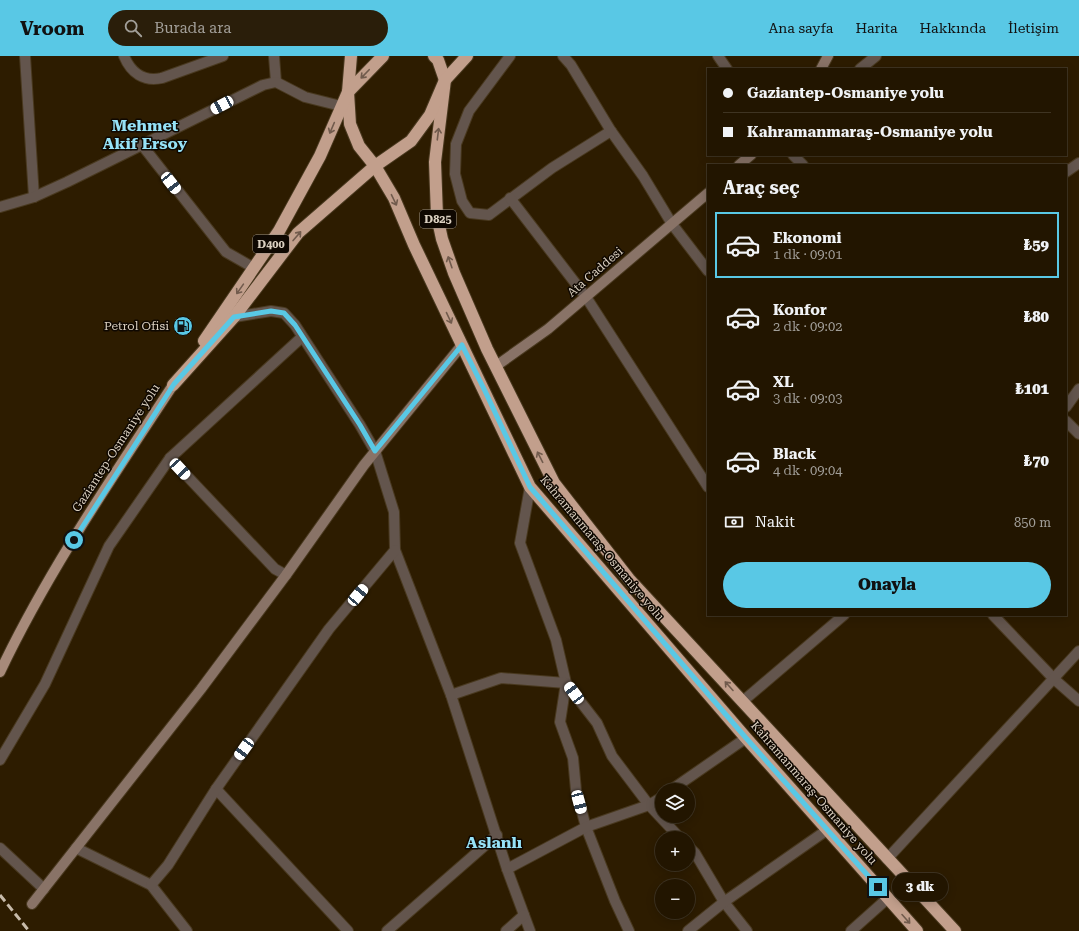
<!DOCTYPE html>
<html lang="tr">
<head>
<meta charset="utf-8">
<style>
  :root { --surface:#221500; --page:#2a1e0a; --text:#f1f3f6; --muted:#a29f99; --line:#3f3422; --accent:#59c8e5 }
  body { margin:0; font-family:"Roboto Serif",serif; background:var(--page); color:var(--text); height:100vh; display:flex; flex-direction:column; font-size:15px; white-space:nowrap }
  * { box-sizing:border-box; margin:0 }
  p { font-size:13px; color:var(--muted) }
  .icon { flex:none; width:22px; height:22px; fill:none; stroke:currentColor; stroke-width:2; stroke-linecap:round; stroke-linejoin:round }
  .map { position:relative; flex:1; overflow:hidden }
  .sheet { position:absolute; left:707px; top:108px; width:360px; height:452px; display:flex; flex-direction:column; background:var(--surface); border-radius:0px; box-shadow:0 2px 10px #0003,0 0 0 1px var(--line) }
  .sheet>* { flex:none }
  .guide { position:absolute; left:707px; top:12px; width:360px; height:88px; border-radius:0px; box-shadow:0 2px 10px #0003,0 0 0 1px var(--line); display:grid; align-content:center; height:88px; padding:0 16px; background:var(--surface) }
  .fabs { position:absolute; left:655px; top:727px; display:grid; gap:8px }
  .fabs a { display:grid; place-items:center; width:40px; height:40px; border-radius:50%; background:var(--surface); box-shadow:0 2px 10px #0003,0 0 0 1px var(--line); font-size:20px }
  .end { position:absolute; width:18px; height:18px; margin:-9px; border:5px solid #59c8e5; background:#111; box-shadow:0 0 0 2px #111 }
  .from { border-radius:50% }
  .bubble { position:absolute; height:28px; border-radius:14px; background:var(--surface); box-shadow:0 2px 10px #0003,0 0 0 1px var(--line); font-size:13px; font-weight:800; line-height:28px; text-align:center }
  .car { position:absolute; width:12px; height:24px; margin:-12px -6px; border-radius:5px; box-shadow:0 0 3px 1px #0007; background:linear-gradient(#fff 24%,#345 0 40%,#fff 0 76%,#345 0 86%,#fff 0) }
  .guide b { display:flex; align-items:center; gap:14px; height:38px; font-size:15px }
  .guide b+b { border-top:1px solid var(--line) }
  .guide i { width:10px; height:10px; background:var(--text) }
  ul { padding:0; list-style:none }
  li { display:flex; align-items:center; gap:12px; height:66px; margin:0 8px 6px; padding:0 8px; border:2px solid transparent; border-radius:0px }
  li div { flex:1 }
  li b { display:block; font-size:15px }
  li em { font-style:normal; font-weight:800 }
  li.current { border-color:var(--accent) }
  li>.icon { width:36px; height:36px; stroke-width:1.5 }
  h2 { padding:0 16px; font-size:18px; line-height:48px }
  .pay { display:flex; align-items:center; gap:10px; height:44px; padding:0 16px; font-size:15px }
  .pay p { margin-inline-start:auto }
  .primary-button { display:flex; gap:8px; margin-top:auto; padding:8px 16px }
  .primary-button a { flex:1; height:46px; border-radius:24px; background:var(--accent); color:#111; font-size:16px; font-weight:800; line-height:46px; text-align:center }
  header { display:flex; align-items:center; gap:24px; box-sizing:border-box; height:56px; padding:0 20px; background:var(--accent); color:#111 }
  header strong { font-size:19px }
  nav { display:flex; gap:22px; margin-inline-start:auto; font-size:14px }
  .search { width:280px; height:36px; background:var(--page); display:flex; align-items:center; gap:10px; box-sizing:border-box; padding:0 14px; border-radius:22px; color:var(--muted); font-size:15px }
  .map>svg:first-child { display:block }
</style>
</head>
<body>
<header>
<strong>Vroom</strong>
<div class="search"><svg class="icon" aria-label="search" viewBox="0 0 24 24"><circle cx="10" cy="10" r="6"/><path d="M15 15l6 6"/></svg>Burada ara</div>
<nav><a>Ana sayfa</a><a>Harita</a><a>Hakkında</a><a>İletişim</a></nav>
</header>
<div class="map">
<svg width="1079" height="875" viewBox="0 0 1079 875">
  <rect width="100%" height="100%" fill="#2d1c00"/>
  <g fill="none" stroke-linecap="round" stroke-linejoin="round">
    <defs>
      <g id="street">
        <path d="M25,0L34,141"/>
        <path d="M124,0C131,17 144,26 162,22L223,0"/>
        <path d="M274,0L276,26"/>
        <path d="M510,0L469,55L456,88L455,118L462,145L470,157L489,159L552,112L611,75"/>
        <path d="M563,0L571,9L611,75L643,120L672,168L708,215"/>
        <path d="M718,0L727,13"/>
        <path d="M860,13L876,0"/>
        <path d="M142,89L226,196L254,212"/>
        <path d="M793,99L803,109"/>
        <path d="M1066,116L1079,107"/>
        <path d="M510,142L586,241L708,431"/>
        <path d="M0,151L34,141L67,126L263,29L276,26L305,41L341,50"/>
        <path d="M234,261L271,255L284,257L295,269L360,369L375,395L394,456L395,494L451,639L507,813L530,875"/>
        <path d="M1066,351L1079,333"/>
        <path d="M1066,365L1079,378"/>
        <path d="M170,402L275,513L286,519"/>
        <path d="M530,431L520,487L556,584L566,627L560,666L573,702L576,734L586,771L615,845L629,875"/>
        <path d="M993,559L1054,623L1079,645"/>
        <path d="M451,639L501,622L566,627L597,667L612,700L649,749L680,782"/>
        <path d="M743,645L844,559"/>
        <path d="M0,704L45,628L109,490L170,402L302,281"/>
        <path d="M216,733L348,875"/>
        <path d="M671,734L746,682"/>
        <path d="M688,790L695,797L724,846L747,875"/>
        <path d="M0,792L44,833"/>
        <path d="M76,792L151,829L187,875"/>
        <path d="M887,803L1079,595"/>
        <path d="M507,813L586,771L649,749L662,741"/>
        <path d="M151,829L168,809L216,733L329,573L395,494"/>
        <path d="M387,875L497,779"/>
        <path d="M506,875L524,859"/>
        <path d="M688,875L724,846L827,774"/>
        <path d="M851,875L888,842"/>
      </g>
      <g id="secondary">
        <path d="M821,13L828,0"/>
        <path d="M739,109L751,99"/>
        <path d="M496,310L548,273L708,137"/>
        <path d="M32,848L201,633L286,519L364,409L462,289"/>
      </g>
      <path id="primary" d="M0,616C48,515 112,422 173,329"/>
      <g id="highway">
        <path d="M351,0L348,36L350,68L359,90L375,110L394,142L414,189L530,431L746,682L917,875"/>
        <path d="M434,0L438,4L445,24L435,106L437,160L442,183L454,217L487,293L554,427L629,523L955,875"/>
        <path d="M204,285L279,175L320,100L348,36L383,0"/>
        <path d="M173,329L234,261L298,177L375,110L411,85L430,59L445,24L467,0"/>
      </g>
    </defs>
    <use href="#street" stroke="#49391f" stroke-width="12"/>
    <use href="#secondary" stroke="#49391f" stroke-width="12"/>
    <use href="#primary" stroke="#49391f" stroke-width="12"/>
    <use href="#highway" stroke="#49391f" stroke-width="14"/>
    <use href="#street" stroke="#63554d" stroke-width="10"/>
    <use href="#secondary" stroke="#897367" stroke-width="10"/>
    <use href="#primary" stroke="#a78a7a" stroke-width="10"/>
    <use href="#highway" stroke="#c29f8c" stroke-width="12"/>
    <path stroke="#c7bbaa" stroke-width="3" stroke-dasharray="8 4" stroke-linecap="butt" d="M0,839L29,875"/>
  </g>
  <defs><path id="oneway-shaft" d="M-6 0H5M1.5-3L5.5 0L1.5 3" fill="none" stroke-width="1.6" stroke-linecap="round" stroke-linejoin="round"/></defs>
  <g stroke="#715b4d">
    <use href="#oneway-shaft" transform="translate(365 18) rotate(134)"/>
    <use href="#oneway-shaft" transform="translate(332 72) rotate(113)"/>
    <use href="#oneway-shaft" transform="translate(438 78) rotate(-83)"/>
    <use href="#oneway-shaft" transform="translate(394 144) rotate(64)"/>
    <use href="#oneway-shaft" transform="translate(297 180) rotate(-49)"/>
    <use href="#oneway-shaft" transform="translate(450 206) rotate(-109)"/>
    <use href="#oneway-shaft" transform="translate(240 233) rotate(125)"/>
    <use href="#oneway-shaft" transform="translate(449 262) rotate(65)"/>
    <use href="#oneway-shaft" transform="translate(540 401) rotate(-117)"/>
    <use href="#oneway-shaft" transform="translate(729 630) rotate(-132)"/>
    <use href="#oneway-shaft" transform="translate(906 863) rotate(48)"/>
  </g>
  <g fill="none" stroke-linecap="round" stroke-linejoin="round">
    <path stroke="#59c8e5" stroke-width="5" d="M74,484L174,328L234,261L271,255L284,257L295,269L360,369L375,395L462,289L485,335L530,431L746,682L878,831"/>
  </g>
  <defs>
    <symbol id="fuel-disc" viewBox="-11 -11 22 22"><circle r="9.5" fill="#59c8e5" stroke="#0f0801"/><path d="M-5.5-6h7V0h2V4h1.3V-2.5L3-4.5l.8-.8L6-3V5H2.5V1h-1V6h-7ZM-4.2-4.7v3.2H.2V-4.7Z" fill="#111"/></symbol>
  </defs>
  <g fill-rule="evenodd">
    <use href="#fuel-disc" x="172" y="259" width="22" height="22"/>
  </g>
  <g text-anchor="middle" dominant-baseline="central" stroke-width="3" stroke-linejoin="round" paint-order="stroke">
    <g fill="#0f0801" stroke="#9e9487" stroke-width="1">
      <rect x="420" y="154" width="36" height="18" rx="3"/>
      <rect x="253" y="179" width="36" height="18" rx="3"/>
    </g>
    <g font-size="11" font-weight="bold" fill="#dbd0c0">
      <text x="438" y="163">D825</text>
      <text x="271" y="188">D400</text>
    </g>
    <g font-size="12" fill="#dbd0c0" stroke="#0f0801">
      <text transform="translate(595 216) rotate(-41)">Ata Caddesi</text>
      <text transform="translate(116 392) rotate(-57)">Gaziantep-Osmaniye yolu</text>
      <text transform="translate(602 492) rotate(50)">Kahramanmaraş-Osmaniye yolu</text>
      <text transform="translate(814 737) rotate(49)">Kahramanmaraş-Osmaniye yolu</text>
    </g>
    <g font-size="12" fill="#dbd0c0" stroke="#0f0801" text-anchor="end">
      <text x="169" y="270">Petrol Ofisi</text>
    </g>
    <g font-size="16" font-weight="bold" fill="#96e2f7" stroke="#0f0801">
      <text x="145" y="69">Mehmet<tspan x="145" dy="18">Akif Ersoy</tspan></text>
      <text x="494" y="786">Aslanlı</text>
    </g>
  </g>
</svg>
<div class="fabs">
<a><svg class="icon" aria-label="layers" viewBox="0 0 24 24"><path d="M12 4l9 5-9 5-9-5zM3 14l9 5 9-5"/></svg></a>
<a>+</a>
<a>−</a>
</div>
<i class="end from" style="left:74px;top:484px"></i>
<i class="end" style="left:878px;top:831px"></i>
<div class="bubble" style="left:892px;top:817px;width:56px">3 dk</div>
<i class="car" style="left:222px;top:49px;rotate:242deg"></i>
<i class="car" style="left:171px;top:127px;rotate:142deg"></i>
<i class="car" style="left:180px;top:413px;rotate:137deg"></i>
<i class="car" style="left:358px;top:539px;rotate:40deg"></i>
<i class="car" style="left:574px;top:637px;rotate:323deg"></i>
<i class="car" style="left:244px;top:693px;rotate:216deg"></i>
<i class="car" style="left:579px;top:746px;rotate:165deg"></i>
<div class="guide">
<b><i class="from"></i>Gaziantep-Osmaniye yolu</b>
<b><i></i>Kahramanmaraş-Osmaniye yolu</b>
</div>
<section class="sheet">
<h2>Araç seç</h2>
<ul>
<li class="current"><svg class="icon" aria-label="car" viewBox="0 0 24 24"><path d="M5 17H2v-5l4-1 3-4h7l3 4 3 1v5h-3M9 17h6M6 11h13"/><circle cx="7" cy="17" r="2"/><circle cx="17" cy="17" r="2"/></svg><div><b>Ekonomi</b><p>1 dk · 09:01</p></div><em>₺59</em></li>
<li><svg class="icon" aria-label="car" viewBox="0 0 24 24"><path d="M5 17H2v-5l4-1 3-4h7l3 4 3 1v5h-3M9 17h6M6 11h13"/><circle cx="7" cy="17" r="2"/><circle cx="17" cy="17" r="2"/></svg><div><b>Konfor</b><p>2 dk · 09:02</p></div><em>₺80</em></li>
<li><svg class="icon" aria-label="car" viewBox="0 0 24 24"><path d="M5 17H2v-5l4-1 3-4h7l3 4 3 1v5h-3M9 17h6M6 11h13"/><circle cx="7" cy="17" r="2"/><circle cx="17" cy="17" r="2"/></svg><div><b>XL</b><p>3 dk · 09:03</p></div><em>₺101</em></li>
<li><svg class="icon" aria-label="car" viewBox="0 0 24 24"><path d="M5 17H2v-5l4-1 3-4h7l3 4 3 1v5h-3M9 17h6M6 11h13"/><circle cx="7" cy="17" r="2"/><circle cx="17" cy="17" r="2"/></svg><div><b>Black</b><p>4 dk · 09:04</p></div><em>₺70</em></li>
</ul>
<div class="pay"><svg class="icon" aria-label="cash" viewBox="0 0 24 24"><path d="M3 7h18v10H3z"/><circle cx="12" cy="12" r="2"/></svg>Nakit<p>850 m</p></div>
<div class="primary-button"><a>Onayla</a></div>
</section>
</div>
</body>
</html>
